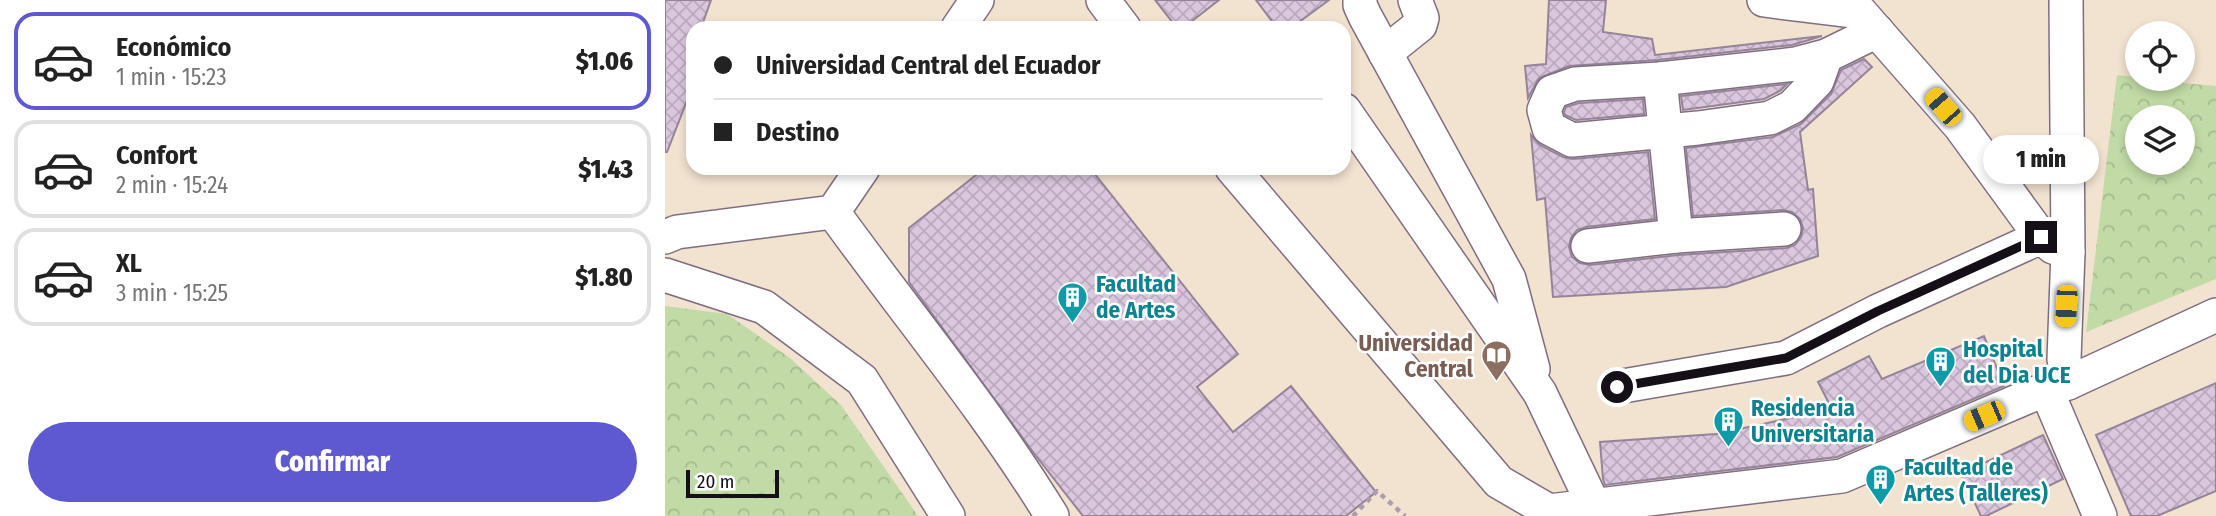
<!DOCTYPE html>
<html lang="es">
<head>
<meta charset="utf-8">
<style>
  :root { --surface:#fff; --page:#f6f6f6; --text:#222; --muted:#767676; --line:#e0e0e0; --accent:#5e59d1 }
  body { margin:0; font-family:"Fira Sans Condensed",sans-serif; background:var(--page); color:var(--text); height:100vh; display:flex; flex-direction:column; font-size:26px; white-space:nowrap }
  * { box-sizing:border-box; margin:0 }
  p { font-size:23px; color:var(--muted) }
  .icon { flex:none; width:38px; height:38px; fill:none; stroke:currentColor; stroke-width:2; stroke-linecap:round; stroke-linejoin:round }
  .map { position:relative; flex:1; overflow:hidden }
  .sheet { display:flex; flex-direction:column; background:var(--surface); width:665px }
  .sheet>* { flex:none }
  .banner { position:absolute; left:21px; top:21px; width:665px; height:154px; border-radius:21px; box-shadow:0 4px 10px #0003; display:grid; align-content:center; height:154px; padding:0 28px; background:var(--surface) }
  .buttons { position:absolute; left:1460px; top:21px; display:grid; gap:14px }
  .buttons a { display:grid; place-items:center; width:70px; height:70px; border-radius:50%; background:var(--surface); box-shadow:0 4px 10px #0003; font-size:35px }
  .scale { position:absolute; left:21px; bottom:18px; width:93px; box-sizing:border-box; padding-left:7px; border:4px solid #150f17; border-top:0; font-size:19px; line-height:24px; white-space:nowrap; color:#150f17; -webkit-text-stroke:5px #fff; paint-order:stroke }
  .end { position:absolute; width:32px; height:32px; margin:-16px; border:9px solid #150f17; background:#fff; box-shadow:0 0 0 4px #fff }
  .from { border-radius:50% }
  .bubble { position:absolute; height:49px; border-radius:24px; background:var(--surface); box-shadow:0 4px 10px #0003; font-size:23px; font-weight:800; line-height:49px; text-align:center }
  .car { position:absolute; width:21px; height:42px; margin:-21px -10px; border-radius:9px; box-shadow:0 0 5px 2px #0007; background:linear-gradient(#f5c518 24%,#345 0 40%,#f5c518 0 76%,#345 0 86%,#f5c518 0) }
  .banner b { display:flex; align-items:center; gap:24px; height:66px; font-size:26px }
  .banner b+b { border-top:2px solid var(--line) }
  .banner i { width:18px; height:18px; background:var(--text) }
  ul { padding:12px 0 0; list-style:none }
  li { display:flex; align-items:center; gap:21px; height:98px; margin:0 14px 10px; padding:0 14px; border:4px solid var(--line); border-radius:21px }
  li div { flex:1 }
  li b { display:block; font-size:26px }
  li em { font-style:normal; font-weight:800 }
  li.active { border-color:var(--accent) }
  li>.icon { width:63px; height:63px; stroke-width:1.5 }
  .cta { display:flex; gap:14px; margin-top:auto; padding:14px 28px }
  .cta a { flex:1; height:80px; border-radius:42px; background:var(--accent); color:#fff; font-size:28px; font-weight:800; line-height:80px; text-align:center }
  main { display:flex; flex:1; min-height:0 }
  .map>svg:first-child { display:block }
</style>
</head>
<body>
<main>
<section class="sheet">
<ul>
<li class="active"><svg class="icon" aria-label="car" viewBox="0 0 24 24"><path d="M5 17H2v-5l4-1 3-4h7l3 4 3 1v5h-3M9 17h6M6 11h13"/><circle cx="7" cy="17" r="2"/><circle cx="17" cy="17" r="2"/></svg><div><b>Económico</b><p>1 min · 15:23</p></div><em>$1.06</em></li>
<li><svg class="icon" aria-label="car" viewBox="0 0 24 24"><path d="M5 17H2v-5l4-1 3-4h7l3 4 3 1v5h-3M9 17h6M6 11h13"/><circle cx="7" cy="17" r="2"/><circle cx="17" cy="17" r="2"/></svg><div><b>Confort</b><p>2 min · 15:24</p></div><em>$1.43</em></li>
<li><svg class="icon" aria-label="car" viewBox="0 0 24 24"><path d="M5 17H2v-5l4-1 3-4h7l3 4 3 1v5h-3M9 17h6M6 11h13"/><circle cx="7" cy="17" r="2"/><circle cx="17" cy="17" r="2"/></svg><div><b>XL</b><p>3 min · 15:25</p></div><em>$1.80</em></li>
</ul>
<div class="cta"><a>Confirmar</a></div>
</section>
<div class="map">
<svg width="1551" height="516" viewBox="0 0 1551 516">
  <defs>
    <pattern id="park-crowns" width="20" height="18" patternUnits="userSpaceOnUse" patternTransform="scale(1.75)"><rect width="20" height="18" fill="#c2daa6"/><path d="M2 6a3 3 0 1 1 6 0M12 15a3 3 0 1 1 6 0" fill="none" stroke="#a6ba8e"/></pattern>
    <pattern id="building-cross-hatch" width="8" height="8" patternUnits="userSpaceOnUse" patternTransform="scale(1.75)"><rect width="8" height="8" fill="#dac7de"/><path d="M0 0l8 8M0 8l8-8" fill="none" stroke="#baaabe"/></pattern>
  </defs>
  <rect width="100%" height="100%" fill="#fbe7ff"/>
  <path fill="#f2e2d0" fill-rule="evenodd" d="M0,0H1551V516H0ZM28,28H679V168H28ZM1472,33H1517V79H1472ZM1472,117H1517V163H1472Z"/>
  <g fill="url(#park-crowns)" fill-rule="evenodd">
    <path d="M1452,75L1472,77V79L1551,86V279L1421,332ZM1472,117H1517V163H1472Z"/>
    <path d="M0,306L62,314L125,358L176,405L253,516H0Z"/>
  </g>
  <g fill="url(#building-cross-hatch)" stroke="#958499" stroke-width="2">
    <path d="M0,0H46L36,28H28V85L2,152H0Z"/>
    <path d="M490,0H554L518,28H512Z"/>
    <path d="M591,0H664L626,28H612Z"/>
    <path d="M884,0H941L938,32L987,39L990,55L1157,36L1127,45L993,60L904,66L874,78L863,98L860,66L881,64Z"/>
    <path d="M1199,59L1207,67L1135,132L1143,190L1148,189L1153,256L1061,287L888,297L880,198L872,200L866,135L875,145L898,157L908,159L983,152L990,219L921,227L912,230L906,238L904,247L907,257L915,263L925,265L1013,255L1121,248L1130,245L1136,237L1138,228L1135,219L1127,212L1118,210L1028,216L1021,148L1108,137L1136,124L1166,94L1176,70Z"/>
    <path d="M1122,84L1115,91L1099,99L1018,110L1016,96Z"/>
    <path d="M978,99L979,114L911,120L900,115L899,112L901,107L914,103Z"/>
    <path d="M320,168H425L573,354L532,387L568,432L626,386L711,492L681,516H418L371,456L244,282V228Z"/>
    <path d="M1319,336L1339,386L1172,457L940,485L938,479L935,442L1051,434L1167,409L1153,382L1204,356L1217,379Z"/>
    <path d="M1551,383V491L1492,516H1466L1431,435Z"/>
    <path d="M1378,435L1398,479L1321,516H1316L1296,474Z"/>
  </g>
  <g fill="none" stroke-linecap="round" stroke-linejoin="round">
    <defs>
      <g id="minor">
        <path d="M438,0L459,28"/>
        <path d="M695,0V5L700,16L844,279L868,369"/>
        <path d="M1099,0L1195,12L1295,126L1376,237L1388,247L1403,252"/>
        <path d="M1401,0L1403,252L1399,359L1403,383"/>
        <path d="M293,28L312,0"/>
        <path d="M720,53L755,25L757,18L750,0"/>
        <path d="M1161,56L1152,81L1127,107L1105,118L1033,128L907,140L884,128L879,110L887,92L910,84L995,79L1131,64L1161,56L1212,31"/>
        <path d="M995,79L1011,236L1119,229"/>
        <path d="M679,110L875,393L928,504"/>
        <path d="M567,168L834,482L884,511L1177,476L1381,389L1403,383L1551,315"/>
        <path d="M168,212C241,313 322,410 387,516"/>
        <path d="M0,237L12,232L168,212L198,168"/>
        <path d="M923,246L1011,236"/>
        <path d="M0,275L99,307L197,380L283,516"/>
        <path d="M952,387L1121,358L1213,311L1376,237"/>
        <path d="M1381,389L1435,516"/>
      </g>
    </defs>
    <use href="#minor" stroke="#7f6e82" stroke-width="36"/>
    <path stroke="#ab9cae" stroke-width="4.5" stroke-dasharray="5 5" stroke-linecap="butt" d="M688,516L712,491L740,516"/>
    <use href="#minor" stroke="#fff" stroke-width="33"/>
  </g>
  <g fill="none" stroke-linecap="round" stroke-linejoin="round">
    <path stroke="#150f17" stroke-width="9" d="M952,387L1121,358L1213,311L1376,237"/>
  </g>
  <defs>
    <symbol id="building-pin" viewBox="-11 -11 22 30"><path d="M0 17L-7.5 6A9.5 9.5 0 1 1 7.5 6Z" fill="#0f9aa8" stroke="#fff"/><path d="M-4-6H4V6H1V3H-1V6H-4ZM-2.5-4.3h1.7v1.8h-1.7ZM.8-4.3h1.7v1.8H.8ZM-2.5-1h1.7V.8h-1.7ZM.8-1h1.7V.8H.8Z" fill="#fff"/></symbol>
    <symbol id="library-pin" viewBox="-11 -11 22 30"><path d="M0 17L-7.5 6A9.5 9.5 0 1 1 7.5 6Z" fill="#8d6e63" stroke="#fff"/><path d="M-6-4Q-3-5.5-.7-3.5V5Q-3 3-6 4ZM6-4Q3-5.5 .7-3.5V5Q3 3 6 4Z" fill="#fff"/></symbol>
  </defs>
  <g fill-rule="evenodd">
    <use href="#building-pin" x="390" y="280" width="35" height="47"/>
    <use href="#library-pin" x="814" y="338" width="35" height="47"/>
    <use href="#building-pin" x="1258" y="344" width="35" height="47"/>
    <use href="#building-pin" x="1046" y="404" width="35" height="47"/>
    <use href="#building-pin" x="1198" y="462" width="35" height="47"/>
  </g>
  <g text-anchor="middle" dominant-baseline="central" stroke-width="5" stroke-linejoin="round" paint-order="stroke">
    <g font-size="23" font-weight="bold" fill="#0d838f" stroke="#fff" text-anchor="start">
      <text x="431" y="284">Facultad<tspan x="431" dy="26">de Artes</tspan></text>
      <text x="1298" y="349">Hospital<tspan x="1298" dy="26">del Dia UCE</tspan></text>
      <text x="1086" y="408">Residencia<tspan x="1086" dy="26">Universitaria</tspan></text>
      <text x="1239" y="467">Facultad de<tspan x="1239" dy="26">Artes (Talleres)</tspan></text>
    </g>
    <g font-size="23" font-weight="bold" fill="#785e54" stroke="#fff" text-anchor="end">
      <text x="808" y="343">Universidad<tspan x="808" dy="26">Central</tspan></text>
    </g>
  </g>
</svg>
<div class="buttons">
<a><svg class="icon" aria-label="locate" viewBox="0 0 24 24"><circle cx="12" cy="12" r="6"/><path d="M12 2v4M12 18v4M2 12h4M18 12h4"/></svg></a>
<a><svg class="icon" aria-label="layers" viewBox="0 0 24 24"><path d="M12 4l9 5-9 5-9-5zM3 14l9 5 9-5"/></svg></a>
</div>
<div class="scale">20 m</div>
<i class="end from" style="left:952px;top:387px"></i>
<i class="end" style="left:1376px;top:237px"></i>
<div class="bubble" style="left:1318px;top:135px;width:116px">1 min</div>
<i class="car" style="left:1278px;top:107px;rotate:319deg"></i>
<i class="car" style="left:1401px;top:306px;rotate:183deg"></i>
<i class="car" style="left:1319px;top:416px;rotate:247deg"></i>
<div class="banner">
<b><i class="from"></i>Universidad Central del Ecuador</b>
<b><i></i>Destino</b>
</div>
</div>
</main>
</body>
</html>
